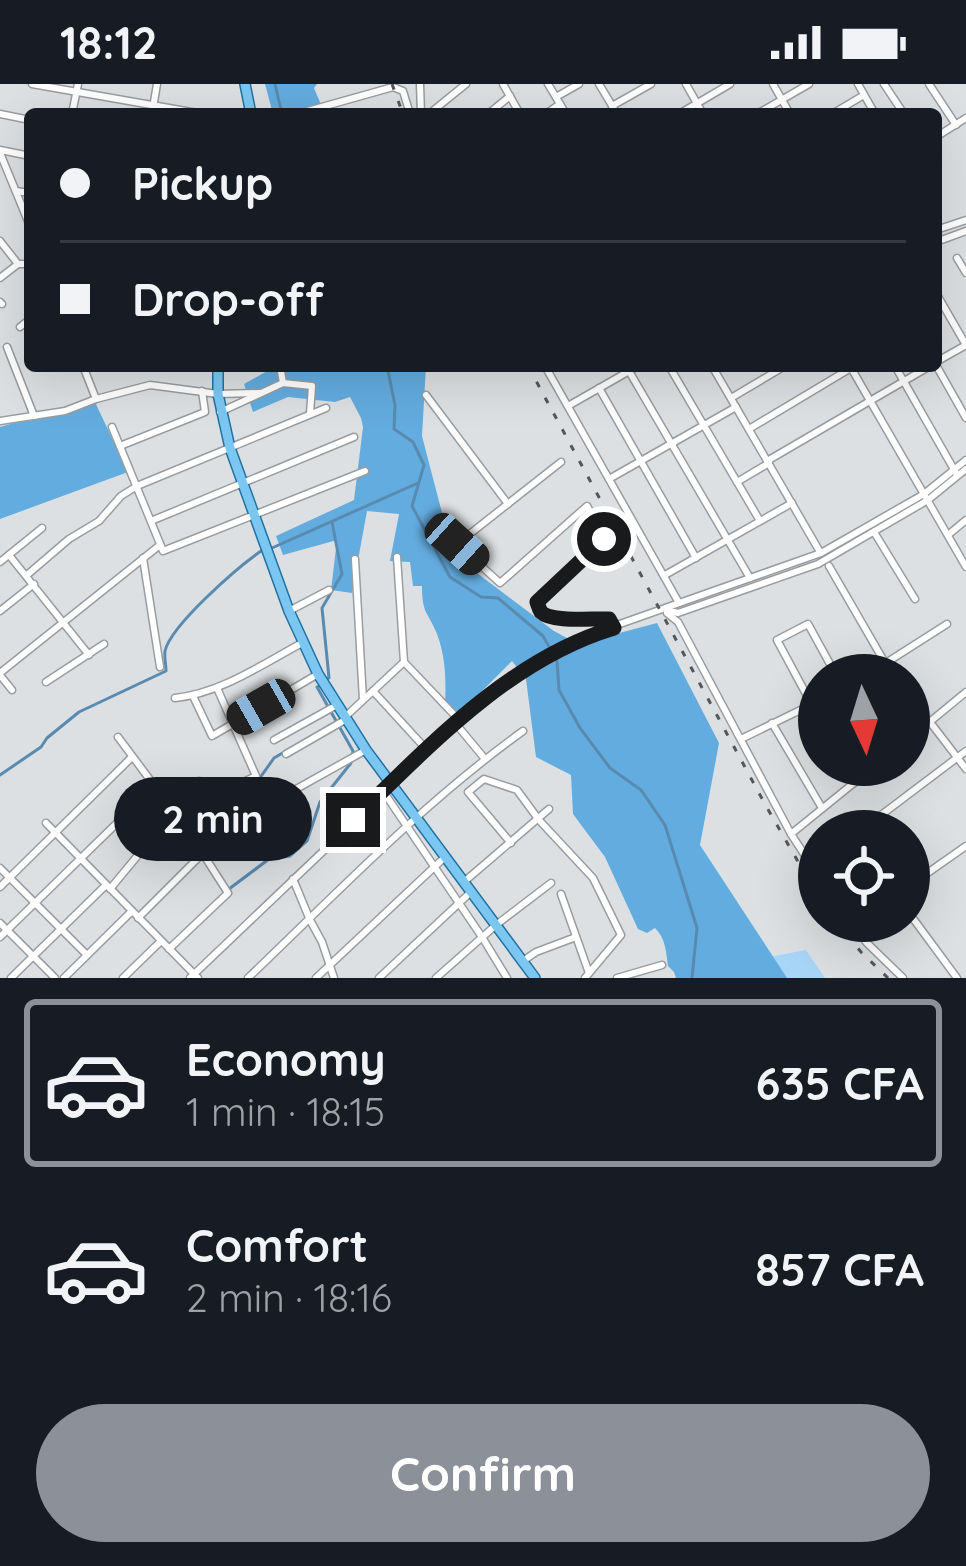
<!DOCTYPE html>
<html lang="en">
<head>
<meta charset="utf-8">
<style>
  :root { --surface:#171b24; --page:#20242c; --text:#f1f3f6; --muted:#9ea1a6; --line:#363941; --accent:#8c9099 }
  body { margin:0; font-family:Quicksand,sans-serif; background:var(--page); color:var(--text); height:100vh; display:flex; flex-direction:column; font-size:45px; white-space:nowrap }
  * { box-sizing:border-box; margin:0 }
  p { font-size:39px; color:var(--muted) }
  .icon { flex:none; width:66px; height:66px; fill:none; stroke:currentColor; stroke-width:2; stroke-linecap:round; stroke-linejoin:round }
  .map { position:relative; height:894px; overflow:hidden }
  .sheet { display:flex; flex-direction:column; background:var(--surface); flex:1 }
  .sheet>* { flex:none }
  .guide { position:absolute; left:24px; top:24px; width:918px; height:264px; border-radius:12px; box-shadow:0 12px 48px #0002; display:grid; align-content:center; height:264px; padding:0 36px; background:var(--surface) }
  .needle { width:78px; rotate:176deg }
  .controls { position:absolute; left:798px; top:570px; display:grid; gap:24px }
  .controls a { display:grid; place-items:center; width:132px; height:132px; border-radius:50%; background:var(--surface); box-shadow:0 12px 48px #0002; font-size:60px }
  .end { position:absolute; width:54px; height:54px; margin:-27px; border:15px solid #191a1b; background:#fff; box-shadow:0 0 0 6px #fff }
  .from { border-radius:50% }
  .bubble { position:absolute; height:84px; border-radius:42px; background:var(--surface); box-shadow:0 12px 48px #0002; font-size:39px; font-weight:700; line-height:84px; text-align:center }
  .car { position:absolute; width:36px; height:72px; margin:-36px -18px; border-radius:15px; box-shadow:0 0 9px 3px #0007; background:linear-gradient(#222 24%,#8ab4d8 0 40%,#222 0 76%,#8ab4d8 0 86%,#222 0) }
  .guide b { display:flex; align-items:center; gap:42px; height:114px; font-size:45px }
  .guide b+b { border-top:3px solid var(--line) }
  .guide i { width:30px; height:30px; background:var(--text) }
  ul { padding:21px 0 0; list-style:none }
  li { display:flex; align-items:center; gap:36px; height:168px; margin:0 24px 18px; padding:0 12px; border:6px solid transparent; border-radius:12px }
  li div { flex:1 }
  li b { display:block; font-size:45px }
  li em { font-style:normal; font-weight:700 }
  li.active { border-color:var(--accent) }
  li>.icon { width:108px; height:108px; stroke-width:1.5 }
  .button { display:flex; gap:24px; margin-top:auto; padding:24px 36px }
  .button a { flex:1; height:138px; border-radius:72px; background:var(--accent); color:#fff; font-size:48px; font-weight:700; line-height:138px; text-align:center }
  .status { display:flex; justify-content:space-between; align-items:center; height:84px; padding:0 60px; background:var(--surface); direction:ltr }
  .status svg { height:33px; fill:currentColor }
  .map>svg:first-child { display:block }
</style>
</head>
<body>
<div class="status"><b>18:12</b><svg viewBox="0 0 49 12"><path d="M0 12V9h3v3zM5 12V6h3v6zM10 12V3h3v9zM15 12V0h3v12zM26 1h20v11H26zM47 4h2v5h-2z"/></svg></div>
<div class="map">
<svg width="966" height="894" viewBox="0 0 966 894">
  <rect width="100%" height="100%" fill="#dde0e2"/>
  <path fill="#a8d6f8" d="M806,866L825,894H754L737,879Z"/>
  <g fill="#63acdf">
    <path d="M265,0H317L314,4L325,30H273Z"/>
    <path d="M276,282H426L422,352L453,471L554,547L578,560L657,539L719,659L700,761L787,894H676L674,888L668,882C666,868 666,855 655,844L647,849L638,845L605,773L573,730L571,691L536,673L526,595L512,577L456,633L445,622C446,597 446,574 437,550C428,527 422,531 422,502H413L410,478L390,477L399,430L367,427L352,509L331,506L337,456L283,471L276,452L354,416L363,343L361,334L350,313L335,318L288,313L253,328L244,300Z"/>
    <path d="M94,316L128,388L0,435V343Z"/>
  </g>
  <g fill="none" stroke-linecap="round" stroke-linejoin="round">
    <g stroke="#598bb1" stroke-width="3">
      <path d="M275,0L282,30"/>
      <path d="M387,282L395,321L394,345L413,358L424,381L412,422L450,493L481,513L498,514L543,552L557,577L559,606L580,644L610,684L641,706L665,741L697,844L692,894"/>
      <path d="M272,464L418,399"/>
      <path d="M327,595L329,594L322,524L342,490L332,438"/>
      <path d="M0,691L41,663L47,654L79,628L166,587C166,580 164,573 165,567C171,541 238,483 261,467"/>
      <path d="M228,734L224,720L228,713L257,698L274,674L334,639"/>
      <path d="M229,805L269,775L290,772L307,757L320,718L351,679L353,667L317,603L319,602"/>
    </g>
    <defs>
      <g id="minor">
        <path d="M32,0L203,30"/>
        <path d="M420,0L421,30"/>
        <path d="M503,0L520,30"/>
        <path d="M548,0L566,30"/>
        <path d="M599,0L617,30"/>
        <path d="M686,0L703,30"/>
        <path d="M773,0L790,30"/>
        <path d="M858,0L875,30"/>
        <path d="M884,0L904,30"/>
        <path d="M929,0L956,41"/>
        <path d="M556,13L579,0"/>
        <path d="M612,22L651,0"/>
        <path d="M0,30L30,36"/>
        <path d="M72,30L78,0"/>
        <path d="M152,30L157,0"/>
        <path d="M297,30L393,3L403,7L410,30"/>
        <path d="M429,30L466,0"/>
        <path d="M488,30L510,12"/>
        <path d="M546,30L560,20"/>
        <path d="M679,30L730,0"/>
        <path d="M757,30L809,0"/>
        <path d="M832,30L864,11"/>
        <path d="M936,53L966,34"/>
        <path d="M0,66L30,72"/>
        <path d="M0,69L30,142"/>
        <path d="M16,107L30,109"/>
        <path d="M936,146L966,136"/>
        <path d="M0,157L18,180"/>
        <path d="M936,158L966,147"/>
        <path d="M957,174L966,189"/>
        <path d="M0,194L18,180H30"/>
        <path d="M936,209L966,261"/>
        <path d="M0,218L2,220"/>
        <path d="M20,243L30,235"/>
        <path d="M7,263L34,332"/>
        <path d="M936,278L966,261"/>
        <path d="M936,281L966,334"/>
        <path d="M83,282L96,315"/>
        <path d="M280,282L283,299"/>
        <path d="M545,282L679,519"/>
        <path d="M626,282L750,494"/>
        <path d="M669,282L760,437"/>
        <path d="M712,282L820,468"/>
        <path d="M850,282L966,483"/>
        <path d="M895,282L956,389"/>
        <path d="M599,304L696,474"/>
        <path d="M426,311L508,420"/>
        <path d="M731,314L785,282"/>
        <path d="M568,322L638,282"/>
        <path d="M220,328L283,299L312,302L310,330"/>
        <path d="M0,337L65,327L96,315L150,301L218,310L260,309"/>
        <path d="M112,343L163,467L365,387"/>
        <path d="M749,345L851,284"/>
        <path d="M120,362L205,328L202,307"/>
        <path d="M767,377L930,282"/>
        <path d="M561,378L457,460L500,499L587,422L605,455L537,518C538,521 539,525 541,528C552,539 593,534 609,535L614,544"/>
        <path d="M609,395L736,323"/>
        <path d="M737,398L769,379"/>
        <path d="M151,437L354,353"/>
        <path d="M874,448L915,515"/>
        <path d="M948,451L966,436"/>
        <path d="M9,471L89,571"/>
        <path d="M397,473L404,578L460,637"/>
        <path d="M143,474L160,583"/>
        <path d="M355,475L363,616"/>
        <path d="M0,478L42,444"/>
        <path d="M829,482L892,591"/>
        <path d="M27,491L69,455L99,437L121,412L137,402L326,324"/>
        <path d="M665,491L792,419"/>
        <path d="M0,527L34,500"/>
        <path d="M289,527L329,506"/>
        <path d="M670,527L678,529L818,480L928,416L966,385"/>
        <path d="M667,529L678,538L791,750L819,793"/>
        <path d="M0,589L160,461"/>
        <path d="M0,591L12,606"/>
        <path d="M867,591L947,540"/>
        <path d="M46,598L104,560"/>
        <path d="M373,607L427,666"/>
        <path d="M193,612L212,652L318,590"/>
        <path d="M175,614C221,609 261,581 302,559"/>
        <path d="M909,621L922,644"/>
        <path d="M345,633L404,578"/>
        <path d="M819,634L777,556L808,540L836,591"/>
        <path d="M930,638L966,685"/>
        <path d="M772,639L822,724"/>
        <path d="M456,640L485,675"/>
        <path d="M118,653L189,748L228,809L169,865"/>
        <path d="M741,655L819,617"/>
        <path d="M909,655L966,608"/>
        <path d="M274,656L337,621"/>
        <path d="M286,670L345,636"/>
        <path d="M844,681L854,699"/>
        <path d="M199,697L228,743"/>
        <path d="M383,707L482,853L507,894"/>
        <path d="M210,714L256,692L217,604"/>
        <path d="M263,723L286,767"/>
        <path d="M46,739L198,894"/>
        <path d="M860,747L966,667"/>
        <path d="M189,748L218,727"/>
        <path d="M791,750L876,681"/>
        <path d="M511,759L468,708L484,695L517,706L539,736L593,794L621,851L585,894"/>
        <path d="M0,784L87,871"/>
        <path d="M293,795L310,836L322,858L334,894"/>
        <path d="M465,797L549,725"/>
        <path d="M909,802L966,762"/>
        <path d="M0,803L132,673"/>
        <path d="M110,805L173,729"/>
        <path d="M561,810L589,889"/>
        <path d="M909,829L957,894"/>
        <path d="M138,834L230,742L366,666"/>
        <path d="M849,837L867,859L903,894"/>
        <path d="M0,839L55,894"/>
        <path d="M0,853L154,703"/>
        <path d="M523,877L536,868L576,853"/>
        <path d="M11,894L106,801"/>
        <path d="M64,894L132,827"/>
        <path d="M123,894L161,857"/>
        <path d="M190,894L460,637C498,605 538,574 583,553L821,469L924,410L966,376"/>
        <path d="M248,894C337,809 423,719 523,647"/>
        <path d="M316,894L445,773"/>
        <path d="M379,894L472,807"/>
        <path d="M436,894L496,841L551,799"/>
        <path d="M617,894L662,881"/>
      </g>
      <g id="major">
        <path d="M245,0L251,30"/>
        <path d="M218,282V310L230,364L289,527L318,590L366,666L535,894"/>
      </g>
    </defs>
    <use href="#minor" stroke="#9a9d9f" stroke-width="9"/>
    <use href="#major" stroke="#2072a2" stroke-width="12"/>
    <use href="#minor" stroke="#fff" stroke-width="6"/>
    <use href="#major" stroke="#7bc7f2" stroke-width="9"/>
    <g stroke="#545657" stroke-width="3" stroke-dasharray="6 12" stroke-linecap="butt">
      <path d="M392,0L403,30"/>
      <path d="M528,282L766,722L819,814"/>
      <path d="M835,837L861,868L888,894"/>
    </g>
  </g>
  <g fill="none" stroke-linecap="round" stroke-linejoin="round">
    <path stroke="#191a1b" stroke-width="15" d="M353,736C429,662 510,575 614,544L609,535C594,534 552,539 541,528C539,525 538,521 537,518L604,455"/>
  </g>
</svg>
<div class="controls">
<a><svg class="needle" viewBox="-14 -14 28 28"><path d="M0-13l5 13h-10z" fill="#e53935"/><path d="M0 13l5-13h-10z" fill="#9ea1a6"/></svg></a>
<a><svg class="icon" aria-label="locate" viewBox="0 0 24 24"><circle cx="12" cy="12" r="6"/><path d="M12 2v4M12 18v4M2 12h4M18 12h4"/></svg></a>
</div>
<i class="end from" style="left:604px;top:455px"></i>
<i class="end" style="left:353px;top:736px"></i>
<div class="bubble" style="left:114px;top:693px;width:198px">2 min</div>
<i class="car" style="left:457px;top:460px;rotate:132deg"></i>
<i class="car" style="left:261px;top:623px;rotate:240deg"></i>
<div class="guide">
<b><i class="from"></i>Pickup</b>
<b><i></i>Drop-off</b>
</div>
</div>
<section class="sheet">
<ul>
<li class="active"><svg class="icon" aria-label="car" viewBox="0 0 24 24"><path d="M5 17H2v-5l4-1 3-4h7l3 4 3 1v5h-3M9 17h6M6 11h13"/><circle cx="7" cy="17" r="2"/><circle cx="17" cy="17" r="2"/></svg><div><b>Economy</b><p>1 min · 18:15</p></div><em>635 CFA</em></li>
<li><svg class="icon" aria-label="car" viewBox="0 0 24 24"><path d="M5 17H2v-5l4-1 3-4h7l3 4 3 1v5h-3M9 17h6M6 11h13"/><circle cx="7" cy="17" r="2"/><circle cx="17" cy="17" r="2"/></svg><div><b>Comfort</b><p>2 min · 18:16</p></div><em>857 CFA</em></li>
</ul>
<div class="button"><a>Confirm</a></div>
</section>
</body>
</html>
